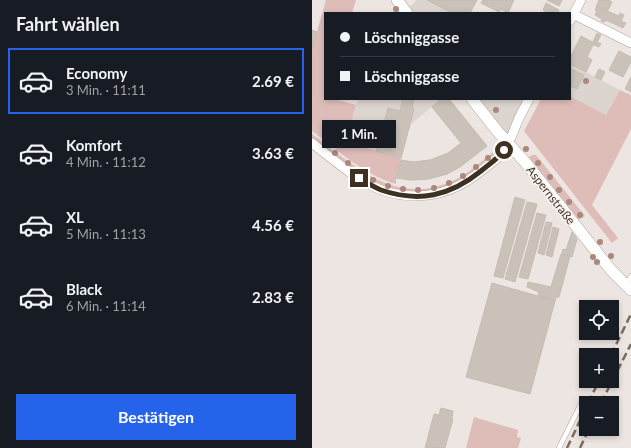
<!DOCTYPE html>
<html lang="de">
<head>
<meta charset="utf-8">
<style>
  :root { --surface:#171b24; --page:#20242c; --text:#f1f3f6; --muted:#9ea1a6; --line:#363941; --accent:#2563eb }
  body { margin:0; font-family:Lato,sans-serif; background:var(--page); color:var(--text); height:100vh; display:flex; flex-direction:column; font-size:15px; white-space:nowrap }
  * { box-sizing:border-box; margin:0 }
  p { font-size:13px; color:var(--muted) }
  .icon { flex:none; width:22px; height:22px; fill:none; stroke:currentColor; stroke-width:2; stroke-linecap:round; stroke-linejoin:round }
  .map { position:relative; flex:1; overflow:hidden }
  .sheet { display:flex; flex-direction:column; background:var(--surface); width:312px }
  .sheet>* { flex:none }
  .banner { position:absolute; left:12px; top:12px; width:247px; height:88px; border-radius:0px; box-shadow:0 2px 6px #0003; display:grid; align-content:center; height:88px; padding:0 16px; background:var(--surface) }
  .buttons { position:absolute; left:267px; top:300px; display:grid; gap:8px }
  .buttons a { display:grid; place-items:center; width:40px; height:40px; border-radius:0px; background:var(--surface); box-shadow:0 2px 6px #0003; font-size:20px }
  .end { position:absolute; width:18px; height:18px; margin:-9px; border:5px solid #3e3121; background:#fff; box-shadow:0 0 0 2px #fff }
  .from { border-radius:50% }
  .bubble { position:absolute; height:28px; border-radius:0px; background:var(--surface); box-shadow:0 2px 6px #0003; font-size:13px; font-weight:700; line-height:28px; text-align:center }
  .banner b { display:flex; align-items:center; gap:14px; height:38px; font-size:15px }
  .banner b+b { border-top:1px solid var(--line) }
  .banner i { width:10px; height:10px; background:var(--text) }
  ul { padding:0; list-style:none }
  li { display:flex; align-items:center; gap:12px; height:66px; margin:0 8px 6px; padding:0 8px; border:2px solid transparent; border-radius:0px }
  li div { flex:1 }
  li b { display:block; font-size:15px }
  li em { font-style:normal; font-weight:700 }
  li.on { border-color:var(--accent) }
  li>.icon { width:36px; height:36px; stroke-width:1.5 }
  h2 { padding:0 16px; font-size:18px; line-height:48px }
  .button { display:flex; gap:8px; margin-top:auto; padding:8px 16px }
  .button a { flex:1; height:46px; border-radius:0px; background:var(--accent); color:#fff; font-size:16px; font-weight:700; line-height:46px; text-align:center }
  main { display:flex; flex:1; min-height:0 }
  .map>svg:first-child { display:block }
</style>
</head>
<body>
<main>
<section class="sheet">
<h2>Fahrt wählen</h2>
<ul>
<li class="on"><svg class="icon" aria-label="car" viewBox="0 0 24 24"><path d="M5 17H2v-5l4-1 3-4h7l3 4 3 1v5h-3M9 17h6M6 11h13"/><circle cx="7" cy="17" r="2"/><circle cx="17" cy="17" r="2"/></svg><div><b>Economy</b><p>3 Min. · 11:11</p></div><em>2.69 €</em></li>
<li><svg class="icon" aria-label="car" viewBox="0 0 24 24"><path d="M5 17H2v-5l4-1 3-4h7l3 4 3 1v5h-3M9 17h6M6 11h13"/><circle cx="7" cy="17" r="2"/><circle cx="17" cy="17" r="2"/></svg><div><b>Komfort</b><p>4 Min. · 11:12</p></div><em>3.63 €</em></li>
<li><svg class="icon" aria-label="car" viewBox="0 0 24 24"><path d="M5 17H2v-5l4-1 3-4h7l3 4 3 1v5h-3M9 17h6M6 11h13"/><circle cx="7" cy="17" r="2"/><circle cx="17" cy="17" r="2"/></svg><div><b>XL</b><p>5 Min. · 11:13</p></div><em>4.56 €</em></li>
<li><svg class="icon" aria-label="car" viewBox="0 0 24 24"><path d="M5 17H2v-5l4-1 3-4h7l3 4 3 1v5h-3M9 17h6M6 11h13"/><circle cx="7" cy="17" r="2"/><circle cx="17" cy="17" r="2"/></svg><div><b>Black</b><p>6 Min. · 11:14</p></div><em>2.83 €</em></li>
</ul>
<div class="button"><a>Bestätigen</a></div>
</section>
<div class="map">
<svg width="319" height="448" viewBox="0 0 319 448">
  <rect width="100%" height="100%" fill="#ece5e1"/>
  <g fill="#dcd4cf">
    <path d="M105,0H115L140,13H97L94,10Z"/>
    <path d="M258,64L308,90L294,115L258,96Z"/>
    <path d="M46,99H129L98,125L89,158L34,142Z"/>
    <path d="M163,99H216L195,138Z"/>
  </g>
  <g fill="#debdb9">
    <path d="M14,0H44L40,13H13V99H23L44,105L34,142L89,158L84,178V184C52,175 27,151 0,131V49Z"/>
    <path d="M308,90L319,95V129L280,205L306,238L300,243L212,131L229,99H258V96L294,115Z"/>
    <path d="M0,134C47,169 88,211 150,176C161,169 171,160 181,152L184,153C172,162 161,174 148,181C137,187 125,189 113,191C67,196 34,163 0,138Z"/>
    <path d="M220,155H224L273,216L267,220L217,157Z"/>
    <path d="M162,417L206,430L205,437L209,438L206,448H154Z"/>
  </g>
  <g fill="#cac1b9" stroke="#c6bbb3">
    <path d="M115,0H165L158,13H140Z"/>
    <path d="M171,0H202L196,13L189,9L187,12L169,3Z"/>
    <path d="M235,0H250L247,6Z"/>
    <path d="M287,0H296L300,2L295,12L284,7Z"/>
    <path d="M234,3L247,10L245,13H237L231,10Z"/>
    <path d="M285,7L307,16L308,13L312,15L309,21L314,23L311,28L294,20L293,22L289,21L290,19L283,15L285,11L283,10Z"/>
    <path d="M0,30L5,32L0,49Z"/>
    <path d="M285,33L289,35L285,42L289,44L287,47L282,45V43L281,42Z"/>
    <path d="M269,36L282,43L275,57L280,60L274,72L258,64V58Z"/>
    <path d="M307,51L319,57V62L311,77L297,70Z"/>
    <path d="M258,68L272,75L265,89L258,86Z"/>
    <path d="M287,69L293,72L289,80L283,77Z"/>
    <path d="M319,77V92L313,89Z"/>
    <path d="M91,99H102L100,108L102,109L89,158L64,151L76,108L88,111Z"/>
    <path d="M129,99H137L175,146L148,167L135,174L117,179L99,180L84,178L89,160L101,162L118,160L136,153L149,143L120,107Z"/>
    <path d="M203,197L213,200L191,278L182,276Z"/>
    <path d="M215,202L225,204L203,282L193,279Z"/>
    <path d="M225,213L234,215L216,279L207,277Z"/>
    <path d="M234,222L240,223L232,255L226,253Z"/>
    <path d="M241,227L247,229L240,257L234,255Z"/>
    <path d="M260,232L265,239L260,257L250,254L251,249L254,250Z"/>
    <path d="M249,254L258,256L247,297H244L243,301L226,296L227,292L215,287L216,282L239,287Z"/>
    <path d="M180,283L243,301L218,394L154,377Z"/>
    <path d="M129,408L141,411L140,418L141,419L133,448H113L122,414L127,415Z"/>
  </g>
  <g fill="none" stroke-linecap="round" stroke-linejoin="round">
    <defs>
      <g id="service">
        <path d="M315,284L319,276"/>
        <path d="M247,448L269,404"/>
      </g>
      <g id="minor">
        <path d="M261,14L319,43"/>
        <path d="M258,21L269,0"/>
        <path d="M0,143C15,155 30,167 46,178C84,203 129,202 165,174C174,167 185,160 192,151C198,142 201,132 205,123C208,115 213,107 217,99"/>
      </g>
      <g id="tertiary">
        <path d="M85,0L95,13"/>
        <path d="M160,99L186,132L213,162L299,270L319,290"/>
      </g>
    </defs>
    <use href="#service" stroke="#ada49c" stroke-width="5.5"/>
    <use href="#minor" stroke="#ada49c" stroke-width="10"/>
    <use href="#tertiary" stroke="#ada49c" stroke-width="12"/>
    <use href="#service" stroke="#fff" stroke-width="4.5"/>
    <use href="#minor" stroke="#fff" stroke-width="9"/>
    <use href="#tertiary" stroke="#fff" stroke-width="11"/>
    <g stroke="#796c5b" stroke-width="2.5" stroke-dasharray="8 4" stroke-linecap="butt">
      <path d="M299,355L319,314"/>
      <path d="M276,403L287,381"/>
      <path d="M289,403L319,344"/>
      <path d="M255,448L274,408"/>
      <path d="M268,448L277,429"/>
    </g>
  </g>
  <g fill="#ab877c">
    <circle cx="84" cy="9" r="3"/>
    <circle cx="274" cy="81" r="3"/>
    <circle cx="184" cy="110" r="3"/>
    <circle cx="214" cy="149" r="3"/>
    <circle cx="23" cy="153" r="3"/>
    <circle cx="176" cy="158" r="3"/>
    <circle cx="36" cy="163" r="3"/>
    <circle cx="226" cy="163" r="3"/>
    <circle cx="164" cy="167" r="3"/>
    <circle cx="49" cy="172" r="3"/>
    <circle cx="151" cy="176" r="3"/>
    <circle cx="238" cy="177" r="3"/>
    <circle cx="61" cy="180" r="3"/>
    <circle cx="137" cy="183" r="3"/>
    <circle cx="76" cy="186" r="3"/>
    <circle cx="122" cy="188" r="3"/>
    <circle cx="91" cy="189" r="3"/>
    <circle cx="106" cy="190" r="3"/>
    <circle cx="247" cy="190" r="3"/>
    <circle cx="257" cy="202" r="3"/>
    <circle cx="268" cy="215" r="3"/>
    <circle cx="288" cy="242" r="3"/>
    <circle cx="299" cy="256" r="3"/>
    <circle cx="281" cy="257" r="3"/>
    <circle cx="285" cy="262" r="3"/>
  </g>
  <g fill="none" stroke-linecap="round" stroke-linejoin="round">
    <path stroke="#3e3121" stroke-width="5" d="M47,178C54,182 61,187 69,190C107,203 138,196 169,171C177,164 186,159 192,150"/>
  </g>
  <g text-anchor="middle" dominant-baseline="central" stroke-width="3.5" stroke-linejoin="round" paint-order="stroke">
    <g font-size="12" fill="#3e3121" stroke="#f9f4f2">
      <text transform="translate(239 195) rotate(52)">Aspernstraße</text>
    </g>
  </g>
</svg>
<div class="buttons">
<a><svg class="icon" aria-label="locate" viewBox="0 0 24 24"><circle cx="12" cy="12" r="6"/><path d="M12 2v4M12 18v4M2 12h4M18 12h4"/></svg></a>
<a>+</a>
<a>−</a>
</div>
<i class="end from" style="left:192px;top:150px"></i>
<i class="end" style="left:47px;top:178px"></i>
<div class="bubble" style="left:10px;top:120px;width:74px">1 Min.</div>
<div class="banner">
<b><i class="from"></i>Löschniggasse</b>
<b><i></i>Löschniggasse</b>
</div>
</div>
</main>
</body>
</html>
